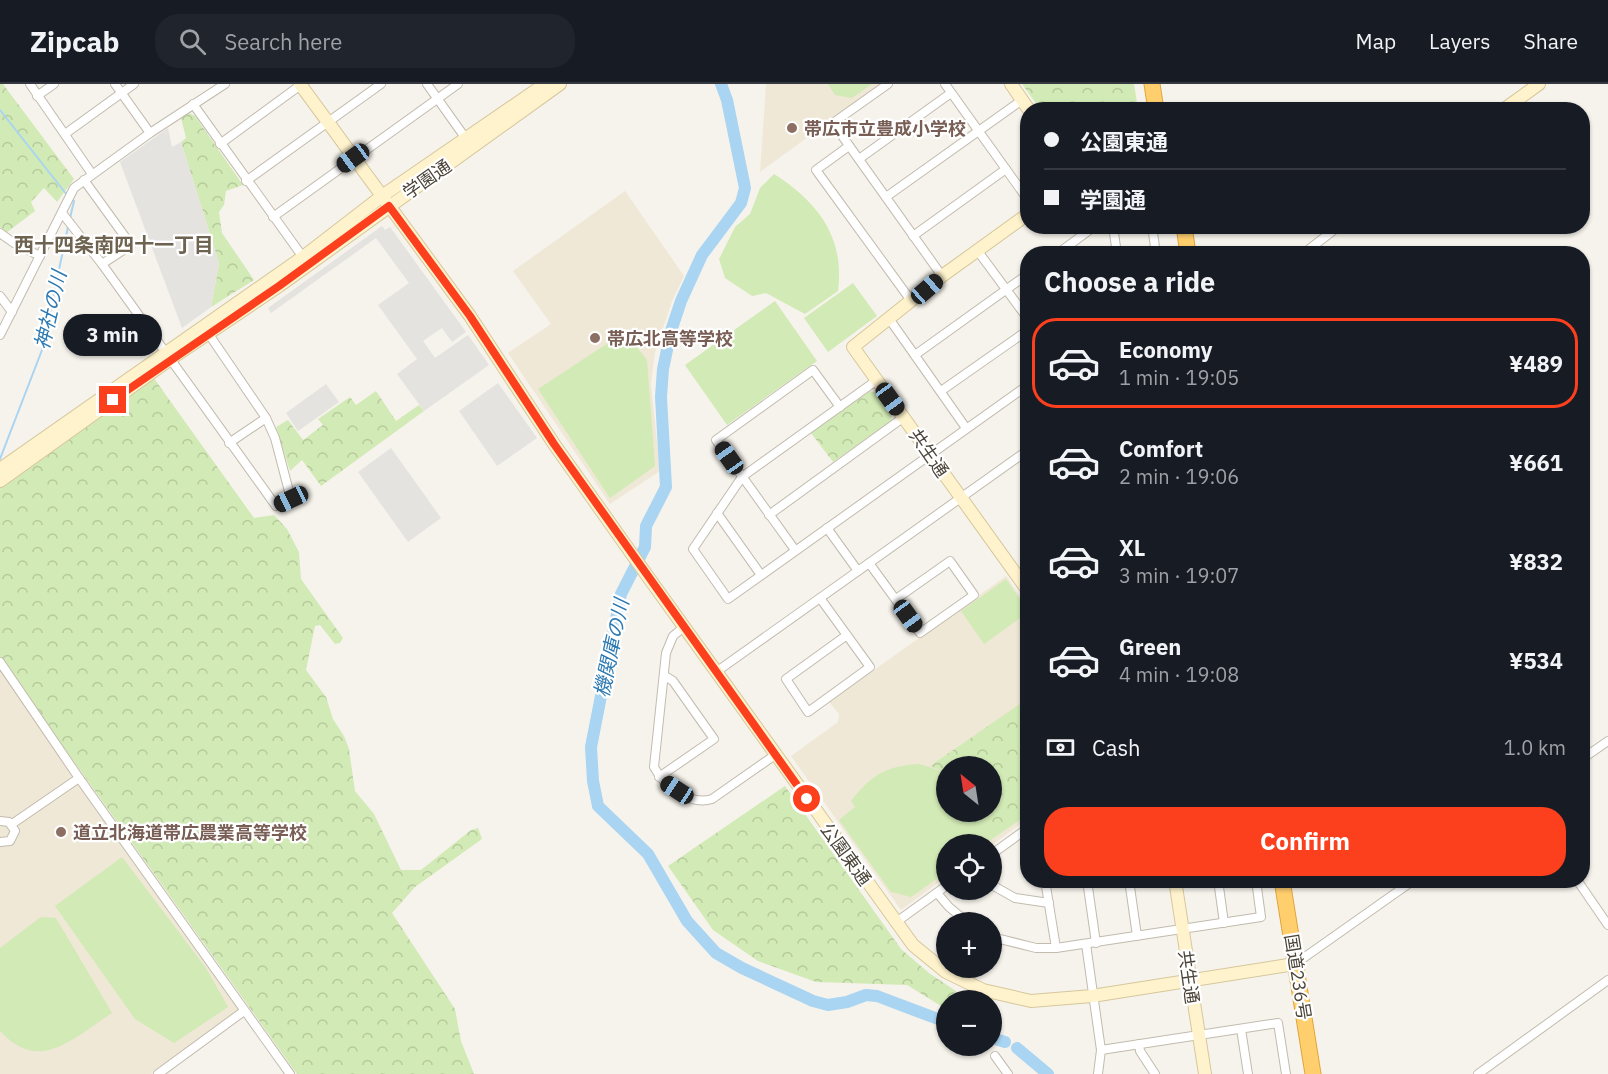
<!DOCTYPE html>
<html lang="en">
<head>
<meta charset="utf-8">
<style>
  :root { --surface:#171b24; --page:#20242c; --text:#f1f3f6; --muted:#9ea1a6; --line:#363941; --accent:#fc3f1d }
  body { margin:0; font-family:"IBM Plex Sans","Noto Sans JP",sans-serif; background:var(--page); color:var(--text); height:100vh; display:flex; flex-direction:column; font-size:22px; white-space:nowrap }
  * { box-sizing:border-box; margin:0 }
  p { font-size:20px; color:var(--muted) }
  .icon { flex:none; width:33px; height:33px; fill:none; stroke:currentColor; stroke-width:2; stroke-linecap:round; stroke-linejoin:round }
  .map { position:relative; flex:1; overflow:hidden }
  .details { position:absolute; left:1020px; top:162px; width:570px; height:642px; display:flex; flex-direction:column; background:var(--surface); border-radius:24px; box-shadow:0 2px 4px #0004 }
  .details>* { flex:none }
  .banner { position:absolute; left:1020px; top:18px; width:570px; height:132px; border-radius:24px; box-shadow:0 2px 4px #0004; display:grid; align-content:center; height:132px; padding:0 24px; background:var(--surface) }
  .needle { width:39px; rotate:330deg }
  .fabs { position:absolute; left:936px; top:672px; display:grid; gap:12px }
  .fabs a { display:grid; place-items:center; width:66px; height:66px; border-radius:50%; background:var(--surface); box-shadow:0 2px 4px #0004; font-size:30px }
  .end { position:absolute; width:27px; height:27px; margin:-14px; border:8px solid #fc3f1d; background:#fff; box-shadow:0 0 0 3px #fff }
  .from { border-radius:50% }
  .bubble { position:absolute; height:42px; border-radius:21px; background:var(--surface); box-shadow:0 2px 4px #0004; font-size:20px; font-weight:700; line-height:42px; text-align:center }
  .car { position:absolute; width:18px; height:36px; margin:-18px -9px; border-radius:8px; box-shadow:0 0 4px 2px #0007; background:linear-gradient(#222 24%,#8ab4d8 0 40%,#222 0 76%,#8ab4d8 0 86%,#222 0) }
  .banner b { display:flex; align-items:center; gap:21px; height:57px; font-size:22px }
  .banner b+b { border-top:2px solid var(--line) }
  .banner i { width:15px; height:15px; background:var(--text) }
  ul { padding:0; list-style:none }
  li { display:flex; align-items:center; gap:18px; height:90px; margin:0 12px 9px; padding:0 12px; border:3px solid transparent; border-radius:24px }
  li div { flex:1 }
  li b { display:block; font-size:22px }
  li em { font-style:normal; font-weight:700 }
  li.on { border-color:var(--accent) }
  li>.icon { width:54px; height:54px; stroke-width:1.5 }
  h2 { padding:0 24px; font-size:27px; line-height:72px }
  .pay { display:flex; align-items:center; gap:15px; height:66px; padding:0 24px; font-size:22px }
  .pay p { margin-inline-start:auto }
  .cta { display:flex; gap:12px; margin-top:auto; padding:12px 24px }
  .cta a { flex:1; height:69px; border-radius:24px; background:var(--accent); color:#fff; font-size:24px; font-weight:700; line-height:69px; text-align:center }
  header { display:flex; align-items:center; gap:36px; box-sizing:border-box; height:84px; padding:0 30px; background:var(--surface); border-bottom:2px solid var(--line) }
  header strong { font-size:28px }
  nav { display:flex; gap:33px; margin-inline-start:auto; font-size:21px }
  .search { width:420px; height:54px; background:var(--page); display:flex; align-items:center; gap:15px; box-sizing:border-box; padding:0 21px; border-radius:24px; color:var(--muted); font-size:22px }
  .map>svg:first-child { display:block }
</style>
</head>
<body>
<header>
<strong>Zipcab</strong>
<div class="search"><svg class="icon" aria-label="search" viewBox="0 0 24 24"><circle cx="10" cy="10" r="6"/><path d="M15 15l6 6"/></svg>Search here</div>
<nav><a>Map</a><a>Layers</a><a>Share</a></nav>
</header>
<div class="map">
<svg width="1608" height="990" viewBox="0 0 1608 990">
  <defs>
    <pattern id="forest-crowns" width="20" height="18" patternUnits="userSpaceOnUse" patternTransform="scale(1.5)"><rect width="20" height="18" fill="#d2eab5"/><path d="M2 6a3 3 0 1 1 6 0M12 15a3 3 0 1 1 6 0" fill="none" stroke="#b6ca9c"/></pattern>
  </defs>
  <rect width="100%" height="100%" fill="#f6f3ec"/>
  <g fill="#efe8d6" fill-rule="evenodd">
    <path d="M766,0H881L760,88Z"/>
    <path d="M625,107L684,192L672,217L655,268L651,300L660,387L610,420L508,269L551,240L513,187Z"/>
    <path d="M1006,492L1027,522V735L992,761L946,760V793L901,826L791,672L838,638L839,630L829,618ZM946,682H992V728H946Z"/>
    <path d="M0,574L245,922L151,990H0Z"/>
  </g>
  <g fill="#d2eab5">
    <path d="M828,0H872L852,14L835,11Z"/>
    <path d="M774,90C818,118 845,153 838,207L805,230L766,209L752,212L725,194L719,175L735,143L750,130L760,104Z"/>
    <path d="M853,199L877,232L828,268L804,234Z"/>
    <path d="M775,217L817,277L727,341L685,281Z"/>
    <path d="M625,248L647,276L655,382L610,414L538,305Z"/>
    <path d="M1006,495L1027,525V529L984,560L961,527Z"/>
    <path d="M919,680L946,688V728H981L998,751L985,760H946V788L911,813L891,808L839,736L855,723L851,717C872,691 885,682 919,680Z"/>
    <path d="M122,773L206,884L228,923L174,959L135,935L55,822Z"/>
    <path d="M41,833L56,834L112,929C72,955 39,990 0,947V864Z"/>
  </g>
  <g fill="url(#forest-crowns)">
    <path d="M0,0H3L74,95L57,118L44,104L31,118L35,127L6,149L0,143Z"/>
    <path d="M1022,0H1134L1138,25H1040Z"/>
    <path d="M189,29L195,32L243,101L226,107L224,121L219,128L222,149L254,196L211,223L219,179L181,58L186,54L181,34Z"/>
    <path d="M153,293L254,434L274,431L287,445L299,468L301,495L343,554L340,559L335,560L320,541L315,542L306,586L326,613L333,635L344,652L349,665L355,707L374,730L401,786H421L471,746L478,744L482,755L415,803L392,829L455,925L461,957L474,990H297L0,574V403Z"/>
    <path d="M376,307L396,337L419,321L424,327L321,402L302,376L290,387L276,343L288,336L303,356L323,341L318,335L350,313L356,321Z"/>
    <path d="M869,307L874,308L892,332L891,337L833,378L811,349Z"/>
    <path d="M1027,615V731L998,751L981,728H992V682H946V688L930,682Z"/>
    <path d="M785,702L901,865L929,889L956,907L953,916H946V925L907,901L816,898L758,877L713,846L668,782Z"/>
  </g>
  <g fill="#e5e3e0">
    <path d="M168,44L172,63L181,58L219,179L211,223L182,244L120,78Z"/>
    <path d="M382,142L385,146L390,143L466,248L452,258L442,244L423,257L435,274L468,251L489,281L424,327L397,290L417,275L378,221L409,199L376,154L271,229L268,224Z"/>
    <path d="M498,299L537,354L497,382L459,327Z"/>
    <path d="M326,300L339,318L298,347L286,329Z"/>
    <path d="M391,364L441,434L408,458L358,388Z"/>
  </g>
  <g fill="none" stroke-linecap="round" stroke-linejoin="round">
    <g stroke="#a9d4f2" stroke-width="2">
      <path d="M0,26L67,111"/>
      <path d="M70,134L74,117L71,114"/>
      <path d="M0,375L42,266L68,143"/>
    </g>
    <g stroke="#a9d4f2" stroke-width="12">
      <path d="M721,0L727,16L745,104L741,119L702,171L681,217L671,247L663,285L661,313L666,403L646,442L645,463L621,510L591,663L593,697L598,722L648,770L687,837L716,869L742,884L813,917L828,921L847,918L866,911L877,912L946,938"/>
      <path d="M992,954L1005,958"/>
      <path d="M1017,964L1048,990"/>
    </g>
    <defs>
      <g id="street">
        <path d="M30,0L92,90"/>
        <path d="M115,0L150,49"/>
        <path d="M427,0L469,59"/>
        <path d="M888,0L833,39L942,192"/>
        <path d="M945,0L1028,116"/>
        <path d="M37,12L54,0"/>
        <path d="M193,20L305,176"/>
        <path d="M65,50L134,0"/>
        <path d="M220,60L302,0"/>
        <path d="M849,62L816,86L912,218"/>
        <path d="M859,75L951,9"/>
        <path d="M84,96L131,161L102,180"/>
        <path d="M246,97L381,0"/>
        <path d="M886,113L1022,16"/>
        <path d="M62,129L102,180L276,422L291,415L275,354L266,334L208,249"/>
        <path d="M273,133L458,0"/>
        <path d="M1113,142L1117,170"/>
        <path d="M1152,142L1156,170"/>
        <path d="M0,149L14,159L40,172"/>
        <path d="M913,152L1006,85"/>
        <path d="M977,166L1028,235"/>
        <path d="M1057,170L1095,142"/>
        <path d="M1303,170L1339,142"/>
        <path d="M0,212L12,228"/>
        <path d="M890,236L966,344"/>
        <path d="M0,251L74,104L150,49L225,0"/>
        <path d="M915,271L1028,190"/>
        <path d="M877,296L742,393L693,465L728,515L1028,301"/>
        <path d="M941,307L1028,246"/>
        <path d="M229,359L266,334"/>
        <path d="M717,429L761,491"/>
        <path d="M769,431L904,333"/>
        <path d="M827,444L858,487"/>
        <path d="M795,466L716,356L813,286L840,323"/>
        <path d="M869,479L920,549L974,511L950,477L896,515"/>
        <path d="M820,514L870,583L808,628L786,595L847,551"/>
        <path d="M684,543L673,552L666,569L654,683C664,702 690,722 712,715L775,671"/>
        <path d="M0,578L79,694L290,990"/>
        <path d="M716,588L1028,366"/>
        <path d="M1582,675L1608,657"/>
        <path d="M659,693L714,655L673,597L665,592"/>
        <path d="M0,737L9,738L15,747L10,757L0,758"/>
        <path d="M12,740L79,694"/>
        <path d="M992,770L1028,744"/>
        <path d="M1045,796L1056,864"/>
        <path d="M1087,796L1096,859"/>
        <path d="M1129,796L1137,852"/>
        <path d="M1218,796L1224,839"/>
        <path d="M1577,796L1608,841"/>
        <path d="M992,801L1015,814L1049,819"/>
        <path d="M937,809L949,823L967,838"/>
        <path d="M895,839L946,802"/>
        <path d="M992,853L1036,864H1056L1261,833L1256,796"/>
        <path d="M1086,860L1101,966L1098,990"/>
        <path d="M1295,880L1414,796"/>
        <path d="M1241,945L1248,990"/>
        <path d="M1139,960L1140,967L1155,990"/>
        <path d="M1101,966L1278,939L1286,990"/>
        <path d="M995,972L1008,990"/>
        <path d="M158,990L244,927"/>
        <path d="M1478,990L1608,896"/>
      </g>
      <g id="secondary">
        <path d="M300,0L470,232L554,360L646,490L913,861L946,888L983,906L1031,917L1092,912L1295,880"/>
        <path d="M1011,0L1029,26"/>
        <path d="M1503,26L1539,0"/>
        <path d="M1028,130L942,192L853,263L1028,507"/>
        <path d="M0,385L303,173L382,112L545,0"/>
        <path d="M0,397L169,276L279,202L560,0"/>
        <path d="M1175,796L1205,990"/>
      </g>
      <g id="highway">
        <path d="M1152,0L1156,26"/>
        <path d="M1184,142L1188,170"/>
        <path d="M1282,796L1313,990"/>
      </g>
    </defs>
    <use href="#street" stroke="#c2bbae" stroke-width="10"/>
    <use href="#secondary" stroke="#d6c79b" stroke-width="14"/>
    <use href="#highway" stroke="#e0a43c" stroke-width="17"/>
    <use href="#street" stroke="#fff" stroke-width="8"/>
    <use href="#secondary" stroke="#fff3cd" stroke-width="12"/>
    <use href="#highway" stroke="#ffcf6e" stroke-width="15"/>
  </g>
  <g fill="none" stroke-linecap="round" stroke-linejoin="round">
    <path stroke="#fc3f1d" stroke-width="8" d="M113,316L279,202L389,122L470,232L554,360L807,715"/>
  </g>
  <g fill="#8d6e63" stroke="#fff" stroke-width="2">
    <circle cx="792" cy="44" r="6"/>
    <circle cx="595" cy="254" r="6"/>
    <circle cx="61" cy="748" r="6"/>
  </g>
  <g text-anchor="middle" dominant-baseline="central" stroke-width="4.5" stroke-linejoin="round" paint-order="stroke">
    <g font-size="18" font-weight="bold" fill="#785e54" stroke="#fff" text-anchor="start">
      <text x="804" y="44">帯広市立豊成小学校</text>
      <text x="607" y="254">帯広北高等学校</text>
      <text x="73" y="748">道立北海道帯広農業高等学校</text>
    </g>
    <g font-size="18" fill="#4b4439" stroke="#fff">
      <text transform="translate(427 95) rotate(-35)">学園通</text>
      <text transform="translate(929 369) rotate(55)">共生通</text>
      <text transform="translate(846 770) rotate(54)">公園東通</text>
      <text transform="translate(1189 893) rotate(82)">共生通</text>
      <text transform="translate(1298 893) rotate(81)">国道236号</text>
    </g>
    <g font-size="20" font-weight="bold" fill="#6e6250" stroke="#fff">
      <text x="114" y="160">西十四条南四十一丁目</text>
    </g>
    <g font-size="20" font-style="italic" fill="#2e7ab2" stroke="#fff">
      <text transform="translate(50 226) rotate(-77)">神社の川</text>
      <text transform="translate(611 564) rotate(-78)">機関庫の川</text>
    </g>
  </g>
</svg>
<div class="fabs">
<a><svg class="needle" viewBox="-14 -14 28 28"><path d="M0-13l5 13h-10z" fill="#e53935"/><path d="M0 13l5-13h-10z" fill="#9ea1a6"/></svg></a>
<a><svg class="icon" aria-label="locate" viewBox="0 0 24 24"><circle cx="12" cy="12" r="6"/><path d="M12 2v4M12 18v4M2 12h4M18 12h4"/></svg></a>
<a>+</a>
<a>−</a>
</div>
<i class="end from" style="left:807px;top:715px"></i>
<i class="end" style="left:113px;top:316px"></i>
<div class="bubble" style="left:63px;top:230px;width:99px">3 min</div>
<i class="car" style="left:353px;top:74px;rotate:234deg"></i>
<i class="car" style="left:927px;top:205px;rotate:49deg"></i>
<i class="car" style="left:890px;top:315px;rotate:144deg"></i>
<i class="car" style="left:729px;top:374px;rotate:325deg"></i>
<i class="car" style="left:291px;top:415px;rotate:245deg"></i>
<i class="car" style="left:908px;top:532px;rotate:144deg"></i>
<i class="car" style="left:677px;top:706px;rotate:303deg"></i>
<div class="banner">
<b><i class="from"></i>公園東通</b>
<b><i></i>学園通</b>
</div>
<section class="details">
<h2>Choose a ride</h2>
<ul>
<li class="on"><svg class="icon" aria-label="car" viewBox="0 0 24 24"><path d="M5 17H2v-5l4-1 3-4h7l3 4 3 1v5h-3M9 17h6M6 11h13"/><circle cx="7" cy="17" r="2"/><circle cx="17" cy="17" r="2"/></svg><div><b>Economy</b><p>1 min · 19:05</p></div><em>¥489</em></li>
<li><svg class="icon" aria-label="car" viewBox="0 0 24 24"><path d="M5 17H2v-5l4-1 3-4h7l3 4 3 1v5h-3M9 17h6M6 11h13"/><circle cx="7" cy="17" r="2"/><circle cx="17" cy="17" r="2"/></svg><div><b>Comfort</b><p>2 min · 19:06</p></div><em>¥661</em></li>
<li><svg class="icon" aria-label="car" viewBox="0 0 24 24"><path d="M5 17H2v-5l4-1 3-4h7l3 4 3 1v5h-3M9 17h6M6 11h13"/><circle cx="7" cy="17" r="2"/><circle cx="17" cy="17" r="2"/></svg><div><b>XL</b><p>3 min · 19:07</p></div><em>¥832</em></li>
<li><svg class="icon" aria-label="car" viewBox="0 0 24 24"><path d="M5 17H2v-5l4-1 3-4h7l3 4 3 1v5h-3M9 17h6M6 11h13"/><circle cx="7" cy="17" r="2"/><circle cx="17" cy="17" r="2"/></svg><div><b>Green</b><p>4 min · 19:08</p></div><em>¥534</em></li>
</ul>
<div class="pay"><svg class="icon" aria-label="cash" viewBox="0 0 24 24"><path d="M3 7h18v10H3z"/><circle cx="12" cy="12" r="2"/></svg>Cash<p>1.0 km</p></div>
<div class="cta"><a>Confirm</a></div>
</section>
</div>
</body>
</html>
